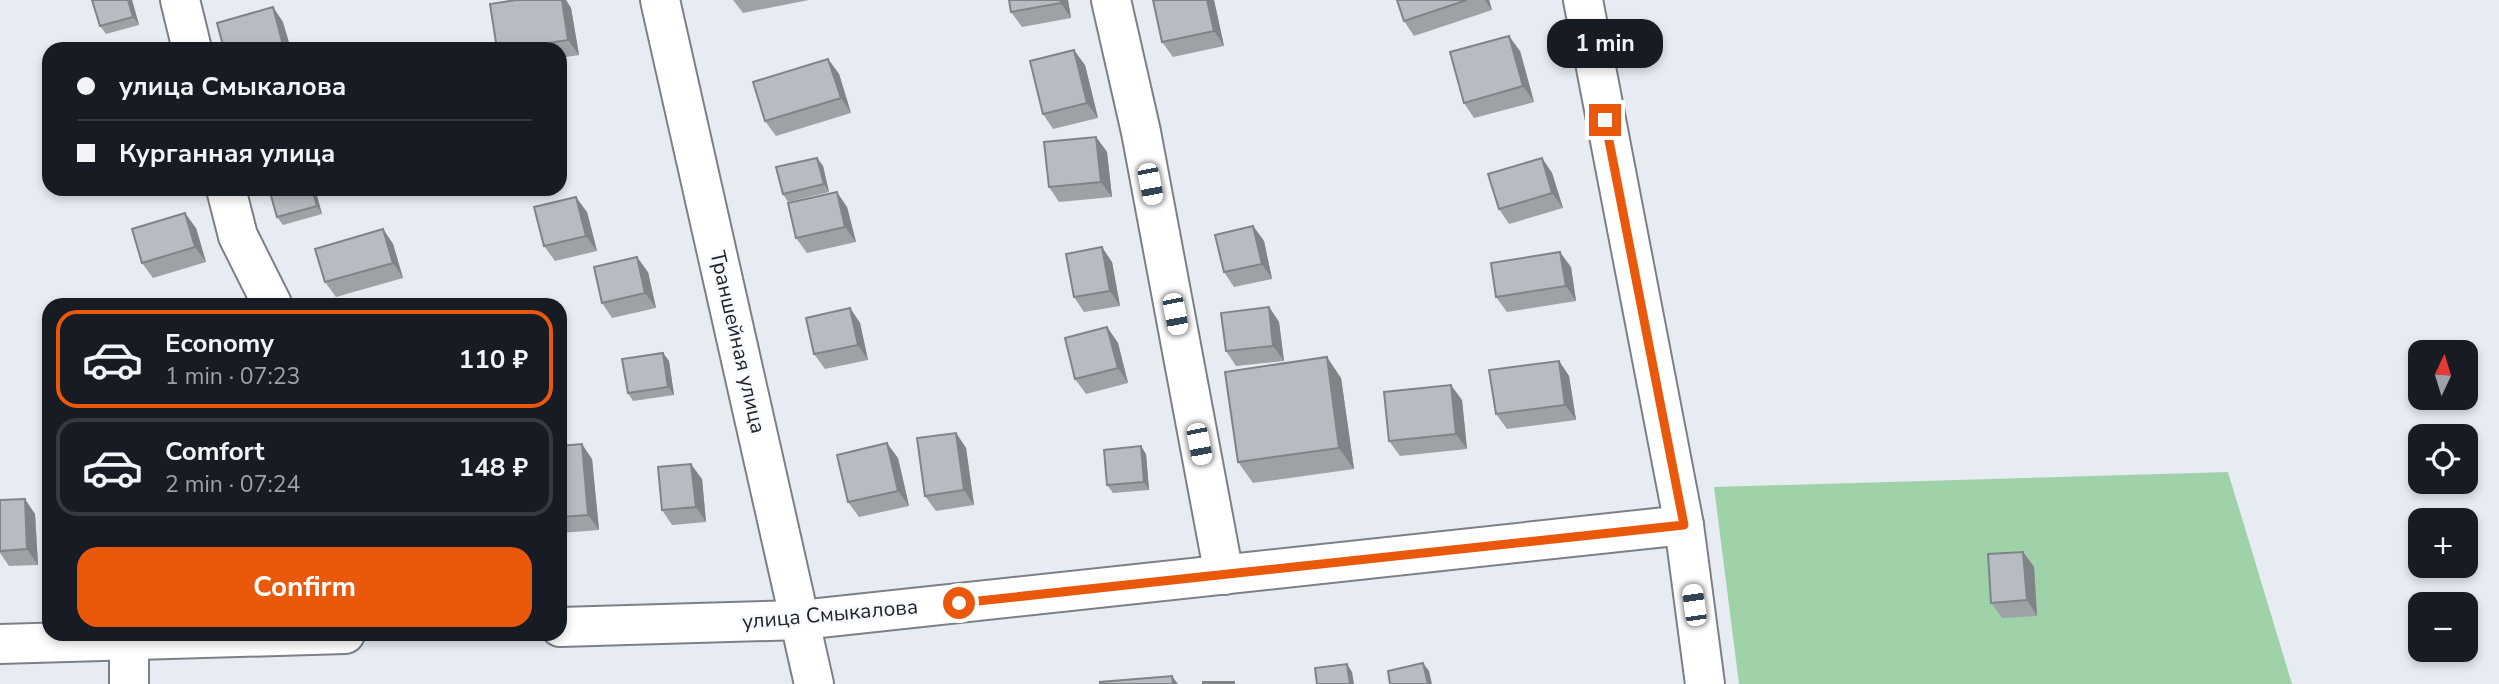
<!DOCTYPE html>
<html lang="en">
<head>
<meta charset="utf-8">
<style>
  :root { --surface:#171b24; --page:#242831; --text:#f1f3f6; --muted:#9ea1a6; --line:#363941; --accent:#ea580c }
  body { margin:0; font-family:"Nunito Sans",sans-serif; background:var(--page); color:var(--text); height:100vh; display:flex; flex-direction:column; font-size:26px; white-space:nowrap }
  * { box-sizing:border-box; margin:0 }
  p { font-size:23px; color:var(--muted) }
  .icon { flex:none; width:38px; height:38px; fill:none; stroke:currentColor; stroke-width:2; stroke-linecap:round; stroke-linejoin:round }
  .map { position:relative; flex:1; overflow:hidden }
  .sheet { position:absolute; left:42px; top:298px; width:525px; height:343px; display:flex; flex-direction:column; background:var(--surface); border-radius:21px; box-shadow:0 4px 10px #0003 }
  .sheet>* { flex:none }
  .banner { position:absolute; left:42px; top:42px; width:525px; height:154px; border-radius:21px; box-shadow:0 4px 10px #0003; display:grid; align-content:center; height:154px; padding:0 35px; background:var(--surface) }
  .needle { width:46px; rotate:4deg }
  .fabs { position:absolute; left:2408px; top:340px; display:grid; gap:14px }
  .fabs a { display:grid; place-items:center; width:70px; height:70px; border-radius:14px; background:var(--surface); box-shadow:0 4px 10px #0003; font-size:35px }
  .end { position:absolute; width:32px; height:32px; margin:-16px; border:9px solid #ea580c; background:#fff; box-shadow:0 0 0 4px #fff }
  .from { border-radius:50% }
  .bubble { position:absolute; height:49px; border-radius:21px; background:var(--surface); box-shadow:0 4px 10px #0003; font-size:23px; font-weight:700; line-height:49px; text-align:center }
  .car { position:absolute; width:21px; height:42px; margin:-21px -10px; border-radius:9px; box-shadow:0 0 5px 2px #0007; background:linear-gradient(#fff 24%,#345 0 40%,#fff 0 76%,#345 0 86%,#fff 0) }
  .banner b { display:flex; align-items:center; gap:24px; height:66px; font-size:26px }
  .banner b+b { border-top:2px solid var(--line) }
  .banner i { width:18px; height:18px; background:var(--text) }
  ul { padding:12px 0 0; list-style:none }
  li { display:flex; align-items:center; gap:21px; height:98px; margin:0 14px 10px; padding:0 21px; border:4px solid var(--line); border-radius:21px }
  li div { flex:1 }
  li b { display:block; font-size:26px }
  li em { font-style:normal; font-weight:700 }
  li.current { border-color:var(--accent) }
  li>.icon { width:63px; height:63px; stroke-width:1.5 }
  .primary-button { display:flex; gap:14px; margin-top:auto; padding:14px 35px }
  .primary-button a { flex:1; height:80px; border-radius:21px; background:var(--accent); color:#fff; font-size:28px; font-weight:700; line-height:80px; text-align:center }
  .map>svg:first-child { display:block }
</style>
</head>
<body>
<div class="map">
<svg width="2499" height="684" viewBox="0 0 2499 684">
  <rect width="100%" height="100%" fill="#e7ecf3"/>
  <path fill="#a0d2a9" d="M2228,472L2292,684H1739L1714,487Z"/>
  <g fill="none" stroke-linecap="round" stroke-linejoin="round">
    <defs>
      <g id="minor">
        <path d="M180,0L192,49"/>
        <path d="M660,0L814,684"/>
        <path d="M1111,0L1141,132L1224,575"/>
        <path d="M1583,0L1684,525L1705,684"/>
        <path d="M226,189L238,236L272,304"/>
        <path d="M560,627L801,620L1684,525"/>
        <path d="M129,640V684"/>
        <path d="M0,644L345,634"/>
      </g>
    </defs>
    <use href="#minor" stroke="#7c8086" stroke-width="42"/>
    <use href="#minor" stroke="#fff" stroke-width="38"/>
  </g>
  <g fill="#9da2a7">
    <path d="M92,0H132L139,25L106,34L100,26Z"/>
    <path d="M516,0H566L571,8L579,55L560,58V49H497Z"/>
    <path d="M733,0H809L743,13Z"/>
    <path d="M1068,0L1071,18L1022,27L1011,12Z"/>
    <path d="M1153,0H1214L1224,46L1173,57L1162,42Z"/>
    <path d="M1397,0H1489L1492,10L1414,36L1404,21Z"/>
    <path d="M1520,51L1534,102L1474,118L1464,103Z"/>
    <path d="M828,59L839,74L851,113L776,136L765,121Z"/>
    <path d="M1085,65L1098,118L1053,129L1043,114Z"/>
    <path d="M1096,137L1107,152L1112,197L1059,202L1049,187Z"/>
    <path d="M817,158L823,166L829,192L788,202L783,194Z"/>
    <path d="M1542,158L1552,173L1563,208L1509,224L1499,209Z"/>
    <path d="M315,189L322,214L283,225L277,217Z"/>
    <path d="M847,207L856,242L807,253L796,238Z"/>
    <path d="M587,212L597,251L555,261L544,246Z"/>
    <path d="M1253,226L1264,241L1272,279L1234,287L1224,272Z"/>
    <path d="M196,228L206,262L153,278L142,263Z"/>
    <path d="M383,229L393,244L403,278L336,297L325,282Z"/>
    <path d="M1112,262L1120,306L1084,312L1074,297Z"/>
    <path d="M1571,267L1576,301L1507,312L1496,297Z"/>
    <path d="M648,272L656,308L612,318L602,303Z"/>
    <path d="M1269,307L1279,322L1284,361L1236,366L1226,351Z"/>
    <path d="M850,308L860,323L868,360L825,369L814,354Z"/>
    <path d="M1107,327L1118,343L1128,383L1086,394L1075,379Z"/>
    <path d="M663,353L669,361L674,395L633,401L628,393Z"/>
    <path d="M1559,361L1569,376L1576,420L1507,429L1496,414Z"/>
    <path d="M1341,378L1354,469L1253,483L1238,462Z"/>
    <path d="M1462,400L1467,449L1400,456L1389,441Z"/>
    <path d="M956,433L966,448L974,505L936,511L925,496Z"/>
    <path d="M560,446L592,459L599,530L560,533Z"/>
    <path d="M1146,454L1149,490L1113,493L1107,485Z"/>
    <path d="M898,458L909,506L859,517L848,502Z"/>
    <path d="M702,479L706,522L672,525L662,510Z"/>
    <path d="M0,500L35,514L38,565L9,566L0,553Z"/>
    <path d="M2023,552L2034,567L2037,616L2002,618L1991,603Z"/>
  </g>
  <g fill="#808488">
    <path d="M128,0H132L139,25L133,17Z"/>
    <path d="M562,0H566L571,8L579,55L568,40Z"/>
    <path d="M1060,0H1068L1071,18L1061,3Z"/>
    <path d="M1207,0H1214L1224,46L1214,31Z"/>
    <path d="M1485,0H1489L1492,10Z"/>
    <path d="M273,7L283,22L291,49H284Z"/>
    <path d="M1509,36L1520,51L1534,102L1523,86Z"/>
    <path d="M1074,50L1085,65L1098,118L1087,103Z"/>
    <path d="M828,59L839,74L851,113L841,98Z"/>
    <path d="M1096,137L1107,152L1112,197L1101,182Z"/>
    <path d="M817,158L823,166L829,192L824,184Z"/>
    <path d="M1542,158L1552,173L1563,208L1552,193Z"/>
    <path d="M312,189H315L322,214L317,206Z"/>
    <path d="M837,192L847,207L856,242L845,227Z"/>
    <path d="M576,197L587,212L597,251L586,236Z"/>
    <path d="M185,213L196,228L206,262L195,247Z"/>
    <path d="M1253,226L1264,241L1272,279L1262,264Z"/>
    <path d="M383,229L393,244L403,278L393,263Z"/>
    <path d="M1102,247L1112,262L1120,306L1110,291Z"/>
    <path d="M1560,252L1571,267L1576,301L1566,286Z"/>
    <path d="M637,257L648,272L656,308L645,293Z"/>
    <path d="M1269,307L1279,322L1284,361L1273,346Z"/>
    <path d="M850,308L860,323L868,360L858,345Z"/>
    <path d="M1107,327L1118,343L1128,383L1118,368Z"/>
    <path d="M663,353L669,361L674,395L668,387Z"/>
    <path d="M1327,357L1341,378L1354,469L1339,448Z"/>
    <path d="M1559,361L1569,376L1576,420L1565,405Z"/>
    <path d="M1451,385L1462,400L1467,449L1456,434Z"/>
    <path d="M956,433L966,448L974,505L964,490Z"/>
    <path d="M887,443L898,458L909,506L898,491Z"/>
    <path d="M582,444L592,459L599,530L588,515Z"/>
    <path d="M1141,446L1146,454L1149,490L1144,482Z"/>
    <path d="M691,464L702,479L706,522L696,507Z"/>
    <path d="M25,499L35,514L38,565L27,549Z"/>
    <path d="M2023,552L2034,567L2037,616L2027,600Z"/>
    <path d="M1423,663L1429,671L1432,684H1428Z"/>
    <path d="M1347,664L1352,672L1354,684H1350Z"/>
    <path d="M1172,676L1178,684H1173Z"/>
  </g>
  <g fill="#b7bcc2" stroke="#808488" stroke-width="2">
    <path d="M92,0H128L133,17L100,26Z"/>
    <path d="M516,0H562L568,40L510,49H497L490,4Z"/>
    <path d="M1009,0H1060L1061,3L1011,12Z"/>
    <path d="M1153,0H1207L1214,31L1162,42Z"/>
    <path d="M1397,0H1467L1404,21Z"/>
    <path d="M273,7L284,49H224L217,23Z"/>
    <path d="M1509,36L1523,86L1464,103L1450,52Z"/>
    <path d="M1074,50L1087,103L1043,114L1030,61Z"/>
    <path d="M828,59L841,98L765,121L753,82Z"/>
    <path d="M1096,137L1101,182L1049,187L1044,142Z"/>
    <path d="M817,158L824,184L783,194L776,167Z"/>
    <path d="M1542,158L1552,193L1499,209L1488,174Z"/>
    <path d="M269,189H312L317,206L277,217Z"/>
    <path d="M837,192L845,227L796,238L788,203Z"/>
    <path d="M576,197L586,236L544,246L534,207Z"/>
    <path d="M185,213L195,247L142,263L132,229Z"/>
    <path d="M1253,226L1262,264L1224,272L1215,235Z"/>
    <path d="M383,229L393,263L325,282L315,249Z"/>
    <path d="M1102,247L1110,291L1074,297L1066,254Z"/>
    <path d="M1560,252L1566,286L1496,297L1491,263Z"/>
    <path d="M637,257L645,293L602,303L594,267Z"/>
    <path d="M1269,307L1273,346L1226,351L1221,313Z"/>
    <path d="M850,308L858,345L814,354L806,318Z"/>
    <path d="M1107,327L1118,368L1075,379L1065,338Z"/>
    <path d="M663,353L668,387L628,393L622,359Z"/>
    <path d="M1327,357L1339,448L1238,462L1225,372Z"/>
    <path d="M1559,361L1565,405L1496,414L1489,370Z"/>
    <path d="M1451,385L1456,434L1389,441L1384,392Z"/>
    <path d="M956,433L964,490L925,496L917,438Z"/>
    <path d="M887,443L898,491L848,502L837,455Z"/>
    <path d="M582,444L588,515L560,517V446Z"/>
    <path d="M1141,446L1144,482L1107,485L1104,450Z"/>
    <path d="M691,464L696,507L662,510L658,467Z"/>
    <path d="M25,499L27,549L0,551V500Z"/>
    <path d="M45,504H49V540H47Z"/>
    <path d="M2023,552L2027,600L1991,603L1988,554Z"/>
    <path d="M1423,663L1428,684H1390L1388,671Z"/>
    <path d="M1347,664L1350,684H1317L1315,668Z"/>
    <path d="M1172,676L1173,684H1100V682Z"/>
    <rect x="1203" y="682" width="31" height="2"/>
  </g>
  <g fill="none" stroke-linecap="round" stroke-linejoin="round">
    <path stroke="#ea580c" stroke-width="9" d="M959,603L1684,525L1605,120"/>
  </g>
  <g text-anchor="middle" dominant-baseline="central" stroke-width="5" stroke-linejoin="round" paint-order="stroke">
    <g font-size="21" fill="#222326" stroke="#f6faff">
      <text transform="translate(738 342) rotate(77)">Траншейная улица</text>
      <text transform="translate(830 614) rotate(-5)">улица Смыкалова</text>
    </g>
  </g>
</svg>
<div class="fabs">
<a><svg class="needle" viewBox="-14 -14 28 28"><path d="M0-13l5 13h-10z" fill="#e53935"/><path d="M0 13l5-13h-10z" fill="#9ea1a6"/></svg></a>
<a><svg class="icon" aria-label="locate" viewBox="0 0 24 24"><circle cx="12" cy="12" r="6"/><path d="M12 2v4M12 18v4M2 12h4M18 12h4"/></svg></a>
<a>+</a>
<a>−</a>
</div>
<i class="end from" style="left:959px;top:603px"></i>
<i class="end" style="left:1605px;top:120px"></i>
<div class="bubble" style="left:1547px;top:19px;width:116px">1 min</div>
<i class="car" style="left:1150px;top:184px;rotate:169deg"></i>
<i class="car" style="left:1175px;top:314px;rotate:169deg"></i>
<i class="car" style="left:1199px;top:444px;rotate:169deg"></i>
<i class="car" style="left:1694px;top:605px;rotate:352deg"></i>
<div class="banner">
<b><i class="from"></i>улица Смыкалова</b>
<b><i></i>Курганная улица</b>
</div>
<section class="sheet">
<ul>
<li class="current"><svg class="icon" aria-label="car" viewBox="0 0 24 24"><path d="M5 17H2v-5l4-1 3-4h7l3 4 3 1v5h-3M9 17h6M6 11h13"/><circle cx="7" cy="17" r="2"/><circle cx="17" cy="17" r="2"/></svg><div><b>Economy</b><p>1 min · 07:23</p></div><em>110 ₽</em></li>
<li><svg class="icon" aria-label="car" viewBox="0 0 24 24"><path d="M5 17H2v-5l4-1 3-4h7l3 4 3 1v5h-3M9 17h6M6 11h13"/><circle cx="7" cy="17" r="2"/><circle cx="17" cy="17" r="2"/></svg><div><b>Comfort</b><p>2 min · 07:24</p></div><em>148 ₽</em></li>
</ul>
<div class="primary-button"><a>Confirm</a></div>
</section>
</div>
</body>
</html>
